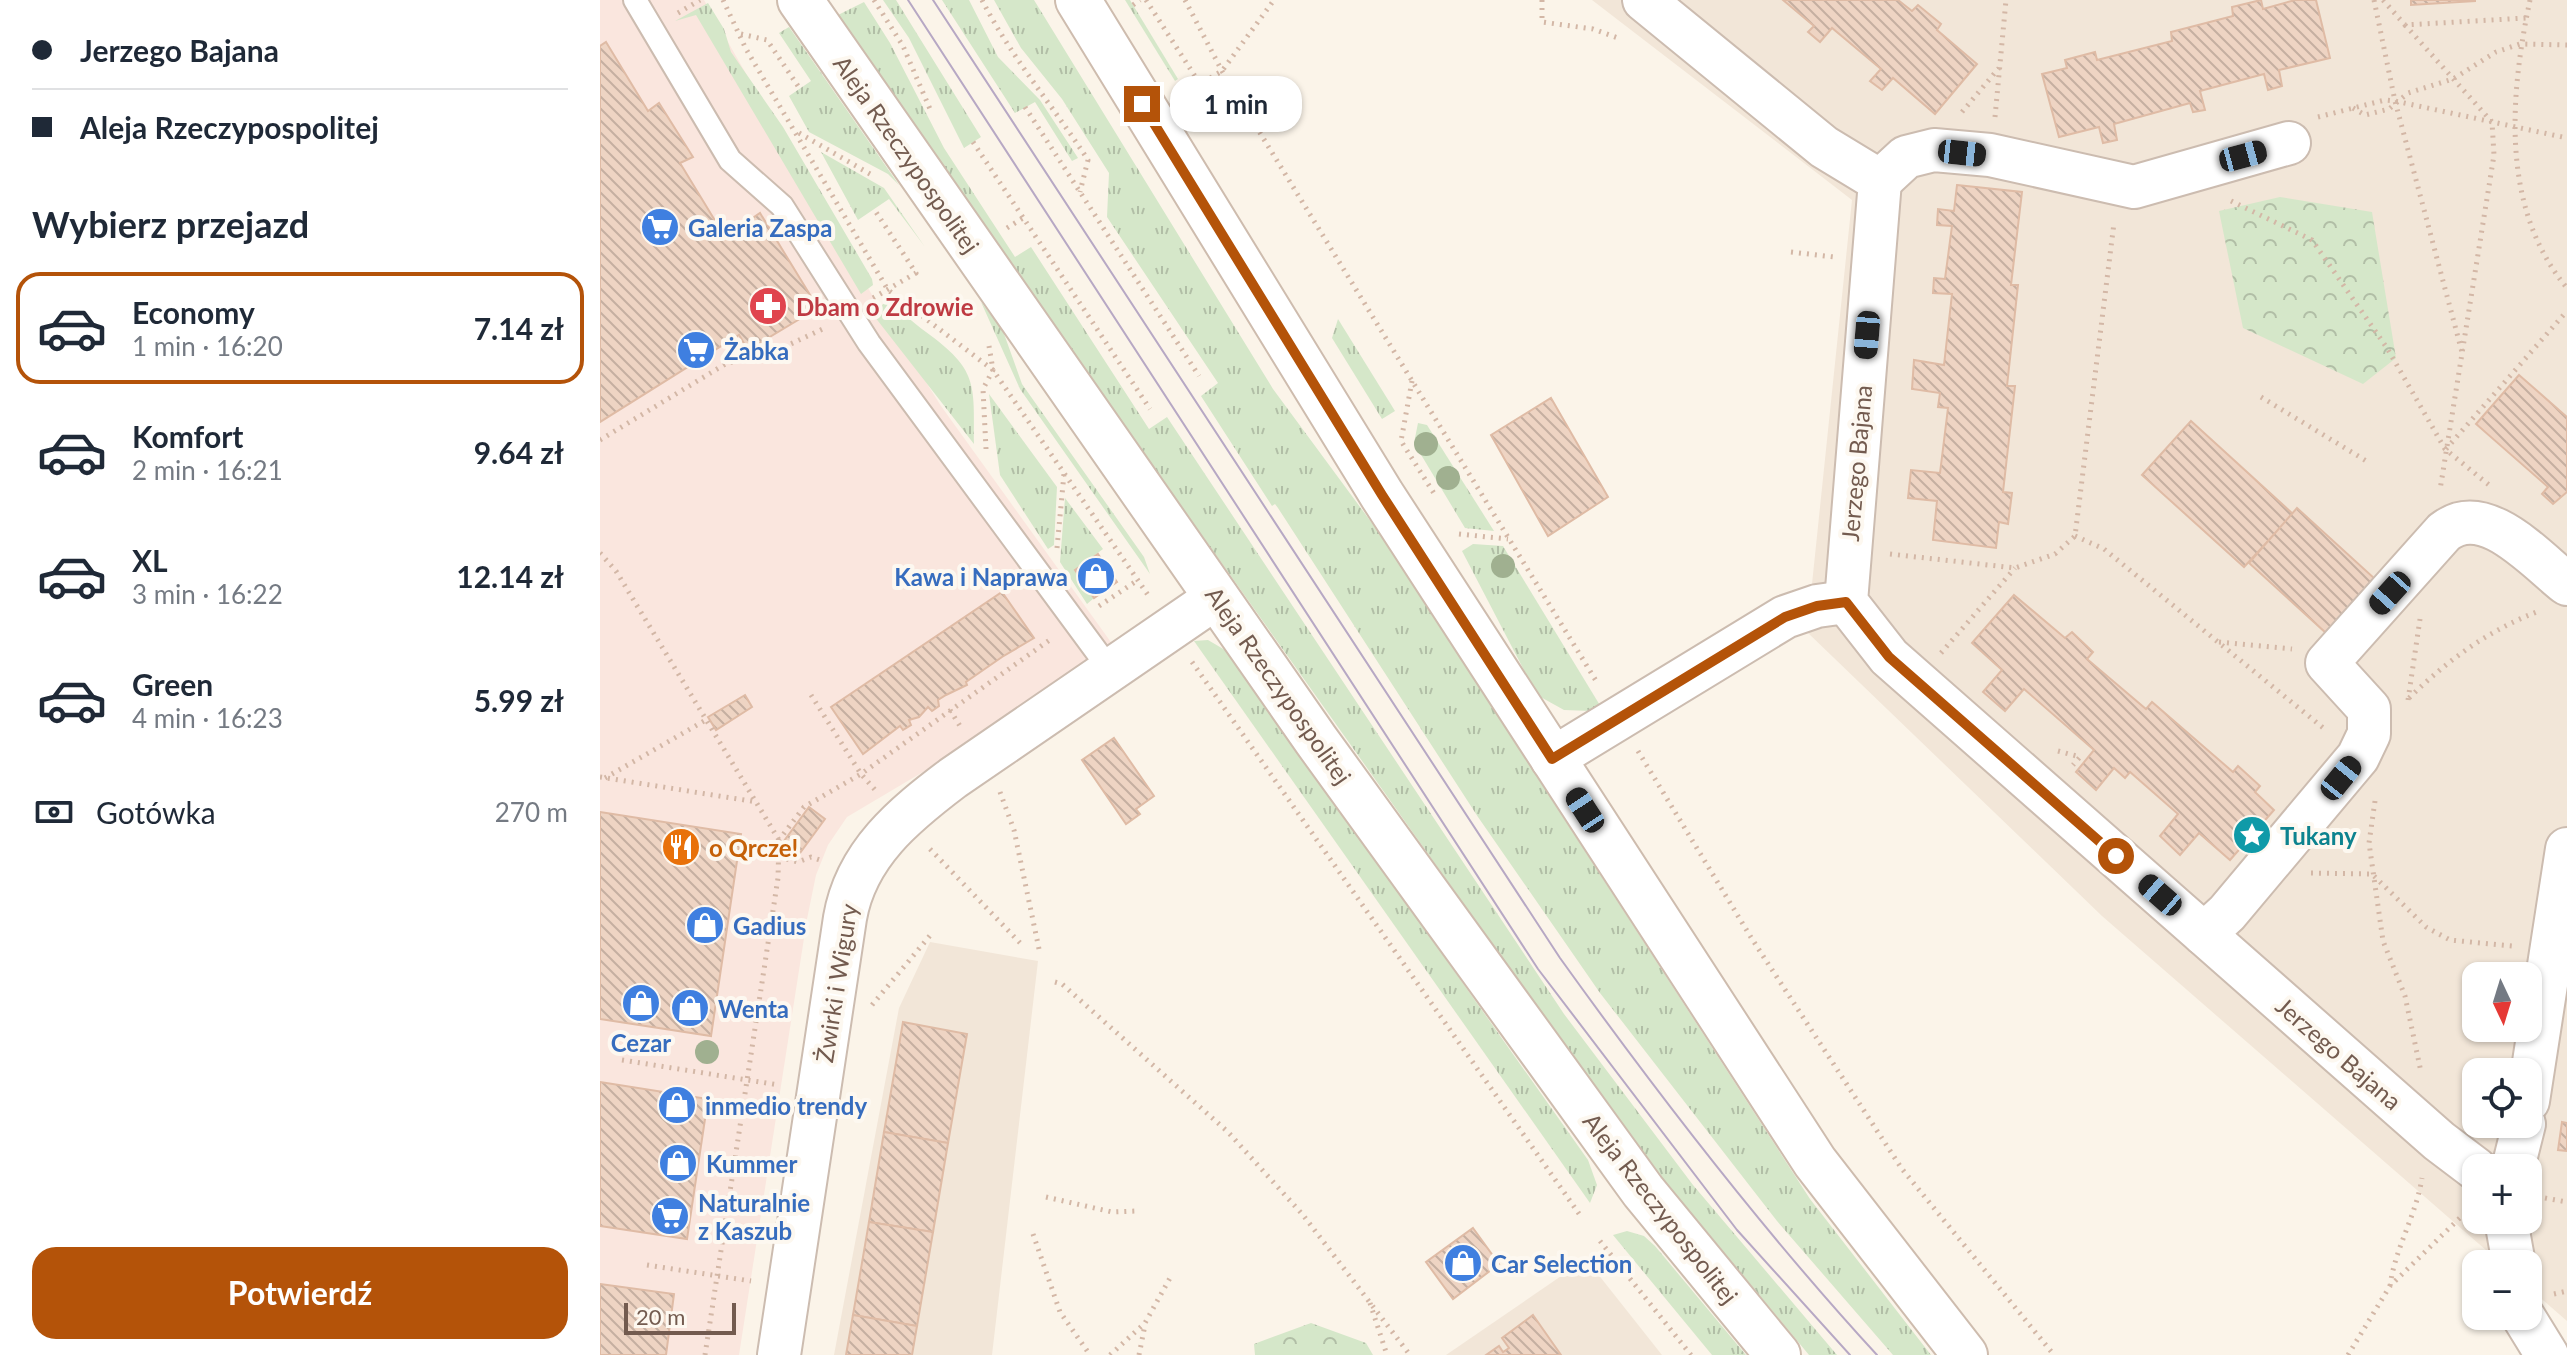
<!DOCTYPE html>
<html lang="pl">
<head>
<meta charset="utf-8">
<style>
  :root { --surface:#fff; --page:#f2f2f3; --text:#1f2937; --muted:#747a83; --line:#e0e1e3; --accent:#b45309 }
  body { margin:0; font-family:Lato,sans-serif; background:var(--page); color:var(--text); height:100vh; display:flex; flex-direction:column; font-size:30px; white-space:nowrap }
  * { box-sizing:border-box; margin:0 }
  p { font-size:26px; color:var(--muted) }
  .icon { flex:none; width:44px; height:44px; fill:none; stroke:currentColor; stroke-width:2; stroke-linecap:round; stroke-linejoin:round }
  .map { position:relative; flex:1; overflow:hidden }
  .details { display:flex; flex-direction:column; background:var(--surface); width:600px }
  .details>* { flex:none }
  .banner { display:grid; align-content:center; height:176px; padding:0 32px; background:var(--surface) }
  .needle { width:52px; rotate:176deg }
  .buttons { position:absolute; left:1862px; top:962px; display:grid; gap:16px }
  .buttons a { display:grid; place-items:center; width:80px; height:80px; border-radius:16px; background:var(--surface); box-shadow:0 2px 6px #0004; font-size:40px }
  .scale { position:absolute; left:24px; bottom:20px; width:112px; box-sizing:border-box; padding-left:8px; border:4px solid #735b4f; border-top:0; font-size:22px; line-height:28px; white-space:nowrap; color:#735b4f; -webkit-text-stroke:6px #fdf8f0; paint-order:stroke }
  .end { position:absolute; width:36px; height:36px; margin:-18px; border:10px solid #b45309; background:#fff; box-shadow:0 0 0 4px #fff }
  .from { border-radius:50% }
  .bubble { position:absolute; height:56px; border-radius:24px; background:var(--surface); box-shadow:0 2px 6px #0004; font-size:26px; font-weight:700; line-height:56px; text-align:center }
  .car { position:absolute; width:24px; height:48px; margin:-24px -12px; border-radius:10px; box-shadow:0 0 6px 2px #0007; background:linear-gradient(#222 24%,#8ab4d8 0 40%,#222 0 76%,#8ab4d8 0 86%,#222 0) }
  .banner b { display:flex; align-items:center; gap:28px; height:76px; font-size:30px }
  .banner b+b { border-top:2px solid var(--line) }
  .banner i { width:20px; height:20px; background:var(--text) }
  ul { padding:0; list-style:none }
  li { display:flex; align-items:center; gap:24px; height:112px; margin:0 16px 12px; padding:0 16px; border:4px solid transparent; border-radius:24px }
  li div { flex:1 }
  li b { display:block; font-size:30px }
  li em { font-style:normal; font-weight:700 }
  li.selected { border-color:var(--accent) }
  li>.icon { width:72px; height:72px; stroke-width:1.5 }
  h2 { padding:0 32px; font-size:36px; line-height:96px }
  .pay { display:flex; align-items:center; gap:20px; height:88px; padding:0 32px; font-size:30px }
  .pay p { margin-inline-start:auto }
  .button { display:flex; gap:16px; margin-top:auto; padding:16px 32px }
  .button a { flex:1; height:92px; border-radius:24px; background:var(--accent); color:#fff; font-size:32px; font-weight:700; line-height:92px; text-align:center }
  main { display:flex; flex:1; min-height:0 }
  .map>svg:first-child { display:block }
</style>
</head>
<body>
<main>
<section class="details">
<div class="banner">
<b><i class="from"></i>Jerzego Bajana</b>
<b><i></i>Aleja Rzeczypospolitej</b>
</div>
<h2>Wybierz przejazd</h2>
<ul>
<li class="selected"><svg class="icon" aria-label="car" viewBox="0 0 24 24"><path d="M5 17H2v-5l4-1 3-4h7l3 4 3 1v5h-3M9 17h6M6 11h13"/><circle cx="7" cy="17" r="2"/><circle cx="17" cy="17" r="2"/></svg><div><b>Economy</b><p>1 min · 16:20</p></div><em>7.14 zł</em></li>
<li><svg class="icon" aria-label="car" viewBox="0 0 24 24"><path d="M5 17H2v-5l4-1 3-4h7l3 4 3 1v5h-3M9 17h6M6 11h13"/><circle cx="7" cy="17" r="2"/><circle cx="17" cy="17" r="2"/></svg><div><b>Komfort</b><p>2 min · 16:21</p></div><em>9.64 zł</em></li>
<li><svg class="icon" aria-label="car" viewBox="0 0 24 24"><path d="M5 17H2v-5l4-1 3-4h7l3 4 3 1v5h-3M9 17h6M6 11h13"/><circle cx="7" cy="17" r="2"/><circle cx="17" cy="17" r="2"/></svg><div><b>XL</b><p>3 min · 16:22</p></div><em>12.14 zł</em></li>
<li><svg class="icon" aria-label="car" viewBox="0 0 24 24"><path d="M5 17H2v-5l4-1 3-4h7l3 4 3 1v5h-3M9 17h6M6 11h13"/><circle cx="7" cy="17" r="2"/><circle cx="17" cy="17" r="2"/></svg><div><b>Green</b><p>4 min · 16:23</p></div><em>5.99 zł</em></li>
</ul>
<div class="pay"><svg class="icon" aria-label="cash" viewBox="0 0 24 24"><path d="M3 7h18v10H3z"/><circle cx="12" cy="12" r="2"/></svg>Gotówka<p>270 m</p></div>
<div class="button"><a>Potwierdź</a></div>
</section>
<div class="map">
<svg width="1967" height="1355" viewBox="0 0 1967 1355">
  <defs>
    <pattern id="grass-tufts" width="24" height="20" patternUnits="userSpaceOnUse" patternTransform="scale(2)"><rect width="24" height="20" fill="#d5e7c9"/><path d="M3 7l-1-3M5 7V3M7 7l1-3M15 17l-1-3M17 17v-4M19 17l1-3" fill="none" stroke="#b1bea6"/></pattern>
    <pattern id="forest-crowns" width="20" height="18" patternUnits="userSpaceOnUse" patternTransform="scale(2)"><rect width="20" height="18" fill="#d5e7c9"/><path d="M2 6a3 3 0 1 1 6 0M12 15a3 3 0 1 1 6 0" fill="none" stroke="#b1bea6"/></pattern>
    <pattern id="building-back-hatch" width="6" height="6" patternUnits="userSpaceOnUse" patternTransform="scale(2)"><rect width="6" height="6" fill="#eed4c3"/><path d="M-1 5l2 2M0 0l6 6M5-1l2 2" fill="none" stroke="#c5afa1"/></pattern>
  </defs>
  <rect width="100%" height="100%" fill="#fbf4e9"/>
  <g fill="#f2e6d8" fill-rule="evenodd">
    <path d="M992,0H1967V1321L1928,1287V1264H1902L1502,916L1207,632L1252,200ZM1876,976H1928V1028H1876ZM1876,1072H1928V1124H1876ZM1876,1168H1928V1220H1876Z"/>
    <path d="M330,942L438,961L392,1355H234L299,1008Z"/>
    <path d="M986,1259L1062,1355H846Z"/>
  </g>
  <path fill="#fae6de" d="M0,0H104L280,309L341,406L513,645L365,747L247,817L228,845L216,875L207,919L139,1355H0Z"/>
  <g fill="url(#grass-tufts)">
    <path d="M283,0H296L381,137L364,148L309,38Z"/>
    <path d="M342,0H369L398,57L440,100L478,158L472,161L435,102L415,113Z"/>
    <path d="M394,0H434L673,389L780,534L1210,1199L1331,1355H1293L1177,1221L1000,993L878,817L678,508L675,504L672,506L601,396L618,383L507,217L509,173L462,99L421,48Z"/>
    <path d="M525,0H530L578,79L575,81Z"/>
    <path d="M264,2L290,43L344,148L415,257L431,247L549,429L567,417L964,1014L1093,1185L1237,1355H1209L1059,1174L914,975L234,17Z"/>
    <path d="M108,3L124,29L131,52L183,127L272,279L273,285L261,294L96,15L75,21Z"/>
    <path d="M189,27L299,185L288,174L209,132L189,96L211,81L179,33Z"/>
    <path d="M221,152L284,188L325,247L289,199L258,220Z"/>
    <path d="M381,302L403,331L422,384L544,557L550,574L420,389Z"/>
    <path d="M285,303C301,310 312,322 326,332C378,370 374,383 374,444L271,312Z"/>
    <path d="M738,319L795,411L782,419L732,338Z"/>
    <path d="M389,394L457,487L454,545L448,549L400,475Z"/>
    <path d="M818,423L827,425L894,531L865,528L814,443Z"/>
    <path d="M465,498L503,549L475,570L494,598L487,604L460,562Z"/>
    <path d="M873,544L903,546L1001,707L991,711L964,710L937,695L862,551Z"/>
    <path d="M608,640L625,650L644,674L988,1160L997,1185L990,1203L594,641Z"/>
    <path d="M1027,1231L1044,1236L1055,1246L1146,1355H1112L1013,1235Z"/>
  </g>
  <g fill="url(#forest-crowns)">
    <path d="M1680,197L1772,212L1796,358L1763,384L1643,328L1619,211Z"/>
    <path d="M711,1323L766,1343L773,1355H655L654,1344Z"/>
  </g>
  <g fill="url(#building-back-hatch)" stroke="#dfbba5" stroke-width="2">
    <path d="M1183,0H1298L1312,11L1318,5L1341,24L1337,30L1377,64L1335,114L1293,78L1282,90L1270,81L1281,69L1232,28L1220,42L1208,32L1214,26Z"/>
    <path d="M1661,0L1663,9L1695,0H1716L1730,58L1679,70L1682,86L1668,90L1664,74L1600,91L1605,110L1593,112L1590,103L1514,124L1517,140L1503,143L1499,127L1459,137L1442,74L1467,68L1465,60L1495,52L1497,60L1572,41L1571,32L1633,16L1632,7Z"/>
    <path d="M1811,0H1875V1L1811,5Z"/>
    <path d="M6,42L48,111L59,103L93,157L80,163L125,237L160,213L218,308L148,350L139,335L0,422V46Z"/>
    <path d="M1357,185L1422,192L1411,285H1418L1407,386H1415L1403,492L1412,493L1408,524L1399,522L1396,548L1333,540L1337,501L1308,498L1311,470L1340,473L1348,408L1338,407L1340,393L1312,389L1314,360L1344,365L1352,294L1333,293L1334,278L1345,279L1352,226L1337,225L1338,209L1354,211Z"/>
    <path d="M1919,375L1967,417V492L1953,504L1942,494L1948,487L1876,424Z"/>
    <path d="M951,398L1008,497L948,536L891,435Z"/>
    <path d="M1591,421L1693,514L1644,567L1542,475Z"/>
    <path d="M1697,508L1775,579L1726,633L1649,563Z"/>
    <path d="M498,554L517,582L494,598L475,570Z"/>
    <path d="M402,592L434,638L402,657L366,682L367,685L346,695L338,700L339,706L332,711L328,707L319,717L309,720L311,725L303,730L300,726L263,754L231,707Z"/>
    <path d="M1414,595L1465,638L1472,632L1493,652L1487,659L1546,709L1552,702L1633,772L1638,766L1660,786L1655,792L1674,810L1630,860L1599,833L1580,855L1560,836L1578,814L1530,772L1525,778L1514,768L1496,790L1476,772L1494,750L1424,689L1405,711L1383,692L1402,670L1372,643Z"/>
    <path d="M145,695L152,707L116,730L108,717Z"/>
    <path d="M514,738L554,796L536,809L540,814L526,824L482,760Z"/>
    <path d="M209,807L225,819L197,857L181,845Z"/>
    <path d="M0,812L141,834L111,1036L0,1019Z"/>
    <path d="M303,1022L367,1034L348,1143L284,1132Z"/>
    <path d="M0,1082L108,1099L87,1239L0,1226Z"/>
    <path d="M1962,1122L1967,1123V1151L1958,1150Z"/>
    <path d="M284,1132L348,1143L333,1232L269,1222Z"/>
    <path d="M269,1222L333,1232L317,1326L253,1315Z"/>
    <path d="M873,1228L899,1264L853,1299L826,1262Z"/>
    <path d="M0,1284L74,1294L66,1355H0Z"/>
    <path d="M253,1315L317,1326L312,1355H246Z"/>
    <path d="M933,1315L961,1355H886L899,1346L903,1352L909,1348L902,1338Z"/>
  </g>
  <g fill="none" stroke-linecap="round" stroke-linejoin="round">
    <defs>
      <path id="lane" d="M35,0L130,160L182,206L269,343L511,671"/>
      <g id="street">
        <path d="M1044,0L1224,147L1280,181L1246,602L1289,657L1604,934L1627,913L1758,757L1769,734V709L1727,663L1844,532C1885,500 1935,559 1967,584"/>
        <path d="M1280,181L1306,157L1334,150L1390,155L1534,187L1689,143"/>
        <path d="M952,759L1185,617L1217,606L1246,602"/>
        <path d="M1604,934L1839,1141L1876,1169"/>
        <path d="M1928,1101L1967,849"/>
        <path d="M1913,1168L1924,1124"/>
        <path d="M1906,1220L1914,1264"/>
        <path d="M1923,1316L1947,1355"/>
        <path d="M179,1355L245,918C256,854 304,815 353,778L617,597"/>
      </g>
      <g id="secondary">
        <path d="M200,0L716,740L1043,1191L1178,1355"/>
        <path d="M478,0L782,495L1215,1162L1365,1355"/>
      </g>
    </defs>
    <use href="#lane" stroke="#ccbcb0" stroke-width="26"/>
    <use href="#street" stroke="#ccbcb0" stroke-width="46"/>
    <use href="#secondary" stroke="#cebcae" stroke-width="48"/>
    <g stroke="#d3b7a6" stroke-width="5" stroke-dasharray="2 6" stroke-linecap="butt">
      <path d="M123,0L146,49L288,290L393,370L548,595"/>
      <path d="M274,0L303,46L330,109"/>
      <path d="M382,0C411,57 453,106 488,160L480,192"/>
      <path d="M546,0L600,84L622,71L674,0"/>
      <path d="M585,0L622,71L998,684"/>
      <path d="M942,0V22L993,29L1018,38"/>
      <path d="M1774,0L1795,101L1967,138"/>
      <path d="M1783,0L1805,25L1926,18"/>
      <path d="M1930,0C1910,95 1900,208 1967,288"/>
      <path d="M533,5L540,0"/>
      <path d="M78,13L100,0"/>
      <path d="M1805,25L1892,122L1894,155L1840,490"/>
      <path d="M141,34L167,40L200,89"/>
      <path d="M425,107L599,376"/>
      <path d="M1753,108L1765,115L1789,109L1808,93L1853,79L1896,52L1920,44L1967,45"/>
      <path d="M1362,112L1399,68"/>
      <path d="M1395,117L1406,0"/>
      <path d="M1718,117L1785,100L1795,101L1863,356"/>
      <path d="M199,133L270,174"/>
      <path d="M373,142L550,409"/>
      <path d="M1631,201L1712,240L1787,348L1845,449L1889,485"/>
      <path d="M407,228L423,218"/>
      <path d="M1191,252L1234,257"/>
      <path d="M273,298L316,273L274,209"/>
      <path d="M812,381L801,441L835,495"/>
      <path d="M1661,397L1768,462"/>
      <path d="M0,440L127,363L167,355L227,327"/>
      <path d="M386,449L383,389L393,370L389,346"/>
      <path d="M1846,449L1967,311"/>
      <path d="M859,534L908,539"/>
      <path d="M1475,536L1504,549L1727,731"/>
      <path d="M457,548L464,474"/>
      <path d="M0,553L16,571L179,840"/>
      <path d="M1290,554L1415,568L1455,554L1475,536L1514,223"/>
      <path d="M499,606L538,580"/>
      <path d="M1619,642L1692,649"/>
      <path d="M1341,653L1415,568"/>
      <path d="M592,662L982,1218"/>
      <path d="M211,695L261,774L277,792"/>
      <path d="M1809,698C1848,660 1887,631 1939,611"/>
      <path d="M1808,700L1820,619"/>
      <path d="M350,710L360,726"/>
      <path d="M1038,751L1152,939L1302,1169L1454,1355"/>
      <path d="M1458,751L1480,757L1473,765"/>
      <path d="M0,777L157,802"/>
      <path d="M5,778L104,721"/>
      <path d="M400,792L414,830L439,949"/>
      <path d="M1775,801L1769,843L1783,941L1805,996L1821,1072"/>
      <path d="M330,849L423,946"/>
      <path d="M179,857L198,862L211,857L223,861"/>
      <path d="M1711,873L1772,874L1826,927L1850,940L1912,946"/>
      <path d="M455,982L462,984L628,1132L703,1215L810,1355"/>
      <path d="M272,1005L333,932"/>
      <path d="M22,1060L179,1085"/>
      <path d="M446,1197L512,1212L536,1211"/>
      <path d="M1945,1198L1967,1202"/>
      <path d="M433,1234L460,1312L490,1355"/>
      <path d="M1000,1241L1091,1355"/>
      <path d="M47,1265L151,1281"/>
      <path d="M1790,1286C1795,1248 1816,1216 1822,1178"/>
      <path d="M1954,1294L1967,1291"/>
      <path d="M770,1303L787,1355"/>
      <path d="M105,1355L178,878L179,840L204,807L261,774L451,639"/>
      <path d="M510,1355L545,1323L570,1278"/>
      <path d="M539,1355L545,1325"/>
      <path d="M1748,1355L1790,1286L1869,1209"/>
    </g>
    <use href="#lane" stroke="#fff" stroke-width="22"/>
    <use href="#street" stroke="#fff" stroke-width="42"/>
    <use href="#secondary" stroke="#fff" stroke-width="44"/>
    <g stroke="#b7a8c4" stroke-width="2">
      <path d="M308,0L938,969L1137,1230L1250,1355"/>
      <path d="M333,0L960,958C1059,1096 1162,1230 1277,1355"/>
    </g>
  </g>
  <g fill="#a0b090">
    <circle cx="826" cy="444" r="12"/>
    <circle cx="848" cy="478" r="12"/>
    <circle cx="903" cy="566" r="12"/>
    <circle cx="107" cy="1052" r="12"/>
  </g>
  <g fill="none" stroke-linecap="round" stroke-linejoin="round">
    <path stroke="#b45309" stroke-width="10" d="M542,104L782,495L952,759L1185,617L1217,606L1246,602L1289,657L1516,856"/>
  </g>
  <defs>
    <symbol id="supermarket-disc" viewBox="-11 -11 22 22"><circle r="9.5" fill="#3f7fe0" stroke="#fdf8f0"/><path d="M-6-5.5h2.5l.6 2H6L4.5 2H-2.5L-4.4-4H-6ZM-1.5 3.2a1.3 1.3 0 1 0 .1 0ZM3 3.2a1.3 1.3 0 1 0 .1 0Z" fill="#fff"/></symbol>
    <symbol id="pharmacy-disc" viewBox="-11 -11 22 22"><circle r="9.5" fill="#e0444e" stroke="#fdf8f0"/><path d="M-2-6h4v4h4v4h-4v4h-4v-4h-4v-4h4Z" fill="#fff"/></symbol>
    <symbol id="shop-disc" viewBox="-11 -11 22 22"><circle r="9.5" fill="#3f7fe0" stroke="#fdf8f0"/><path d="M-5-2.5h2.3a2.7 3.5 0 0 1 5.4 0H5L5.5 6h-11ZM-1.5-2.5h3a1.5 2.3 0 0 0-3 0Z" fill="#fff"/></symbol>
    <symbol id="sight-disc" viewBox="-11 -11 22 22"><circle r="9.5" fill="#0f9aa8" stroke="#fdf8f0"/><path d="M0-6L1.8-2.2L6-1.7L2.9 1.2L3.7 5.4L0 3.3L-3.7 5.4L-2.9 1.2L-6-1.7L-1.8-2.2Z" fill="#fff"/></symbol>
    <symbol id="restaurant-disc" viewBox="-11 -11 22 22"><circle r="9.5" fill="#e8710a" stroke="#fdf8f0"/><path d="M-5-6h1v4h1v-4h1v4h1v-4h1v5L-1.5 .5V6h-2V.5L-5-1ZM5-6V6H3V1.5H1.5Q1.5-4 5-6Z" fill="#fff"/></symbol>
  </defs>
  <g fill-rule="evenodd">
    <use href="#supermarket-disc" x="38" y="205" width="44" height="44"/>
    <use href="#pharmacy-disc" x="146" y="284" width="44" height="44"/>
    <use href="#supermarket-disc" x="74" y="328" width="44" height="44"/>
    <use href="#shop-disc" x="474" y="554" width="44" height="44"/>
    <use href="#sight-disc" x="1630" y="813" width="44" height="44"/>
    <use href="#restaurant-disc" x="59" y="825" width="44" height="44"/>
    <use href="#shop-disc" x="83" y="903" width="44" height="44"/>
    <use href="#shop-disc" x="19" y="981" width="44" height="44"/>
    <use href="#shop-disc" x="68" y="986" width="44" height="44"/>
    <use href="#shop-disc" x="55" y="1083" width="44" height="44"/>
    <use href="#shop-disc" x="56" y="1141" width="44" height="44"/>
    <use href="#supermarket-disc" x="48" y="1194" width="44" height="44"/>
    <use href="#shop-disc" x="841" y="1241" width="44" height="44"/>
  </g>
  <g text-anchor="middle" dominant-baseline="central" stroke-width="8" stroke-linejoin="round" paint-order="stroke">
    <g font-size="24" fill="#735b4f" stroke="#fdf8f0">
      <text transform="translate(307 154) rotate(55)">Aleja Rzeczypospolitej</text>
      <text transform="translate(1256 463) rotate(-85)">Jerzego Bajana</text>
      <text transform="translate(679 685) rotate(55)">Aleja Rzeczypospolitej</text>
      <text transform="translate(236 983) rotate(-81)">Żwirki i Wigury</text>
      <text transform="translate(1739 1053) rotate(41)">Jerzego Bajana</text>
      <text transform="translate(1061 1208) rotate(52)">Aleja Rzeczypospolitej</text>
    </g>
    <g font-size="24" font-weight="bold" fill="#366cbe" stroke="#fdf8f0" text-anchor="start">
      <text x="88" y="227">Galeria Zaspa</text>
      <text x="124" y="350">Żabka</text>
      <text x="468" y="576" text-anchor="end">Kawa i Naprawa</text>
      <text x="133" y="925">Gadius</text>
      <text x="118" y="1008">Wenta</text>
      <text x="41" y="1042" text-anchor="middle">Cezar</text>
      <text x="105" y="1105">inmedio trendy</text>
      <text x="106" y="1163">Kummer</text>
      <text x="98" y="1202">Naturalnie<tspan x="98" dy="28">z Kaszub</tspan></text>
      <text x="891" y="1263">Car Selection</text>
    </g>
    <g font-size="24" font-weight="bold" fill="#be3a42" stroke="#fdf8f0" text-anchor="start">
      <text x="196" y="306">Dbam o Zdrowie</text>
    </g>
    <g font-size="24" font-weight="bold" fill="#0d838f" stroke="#fdf8f0" text-anchor="start">
      <text x="1680" y="835">Tukany</text>
    </g>
    <g font-size="24" font-weight="bold" fill="#c56008" stroke="#fdf8f0" text-anchor="start">
      <text x="109" y="847">o Qrcze!</text>
    </g>
  </g>
</svg>
<div class="buttons">
<a><svg class="needle" viewBox="-14 -14 28 28"><path d="M0-13l5 13h-10z" fill="#e53935"/><path d="M0 13l5-13h-10z" fill="#747a83"/></svg></a>
<a><svg class="icon" aria-label="locate" viewBox="0 0 24 24"><circle cx="12" cy="12" r="6"/><path d="M12 2v4M12 18v4M2 12h4M18 12h4"/></svg></a>
<a>+</a>
<a>−</a>
</div>
<div class="scale">20 m</div>
<i class="end from" style="left:1516px;top:856px"></i>
<i class="end" style="left:542px;top:104px"></i>
<div class="bubble" style="left:570px;top:76px;width:132px">1 min</div>
<i class="car" style="left:1362px;top:153px;rotate:96deg"></i>
<i class="car" style="left:1643px;top:156px;rotate:75deg"></i>
<i class="car" style="left:1267px;top:335px;rotate:185deg"></i>
<i class="car" style="left:1790px;top:593px;rotate:222deg"></i>
<i class="car" style="left:1741px;top:778px;rotate:39deg"></i>
<i class="car" style="left:985px;top:810px;rotate:327deg"></i>
<i class="car" style="left:1560px;top:895px;rotate:311deg"></i>
</div>
</main>
</body>
</html>
